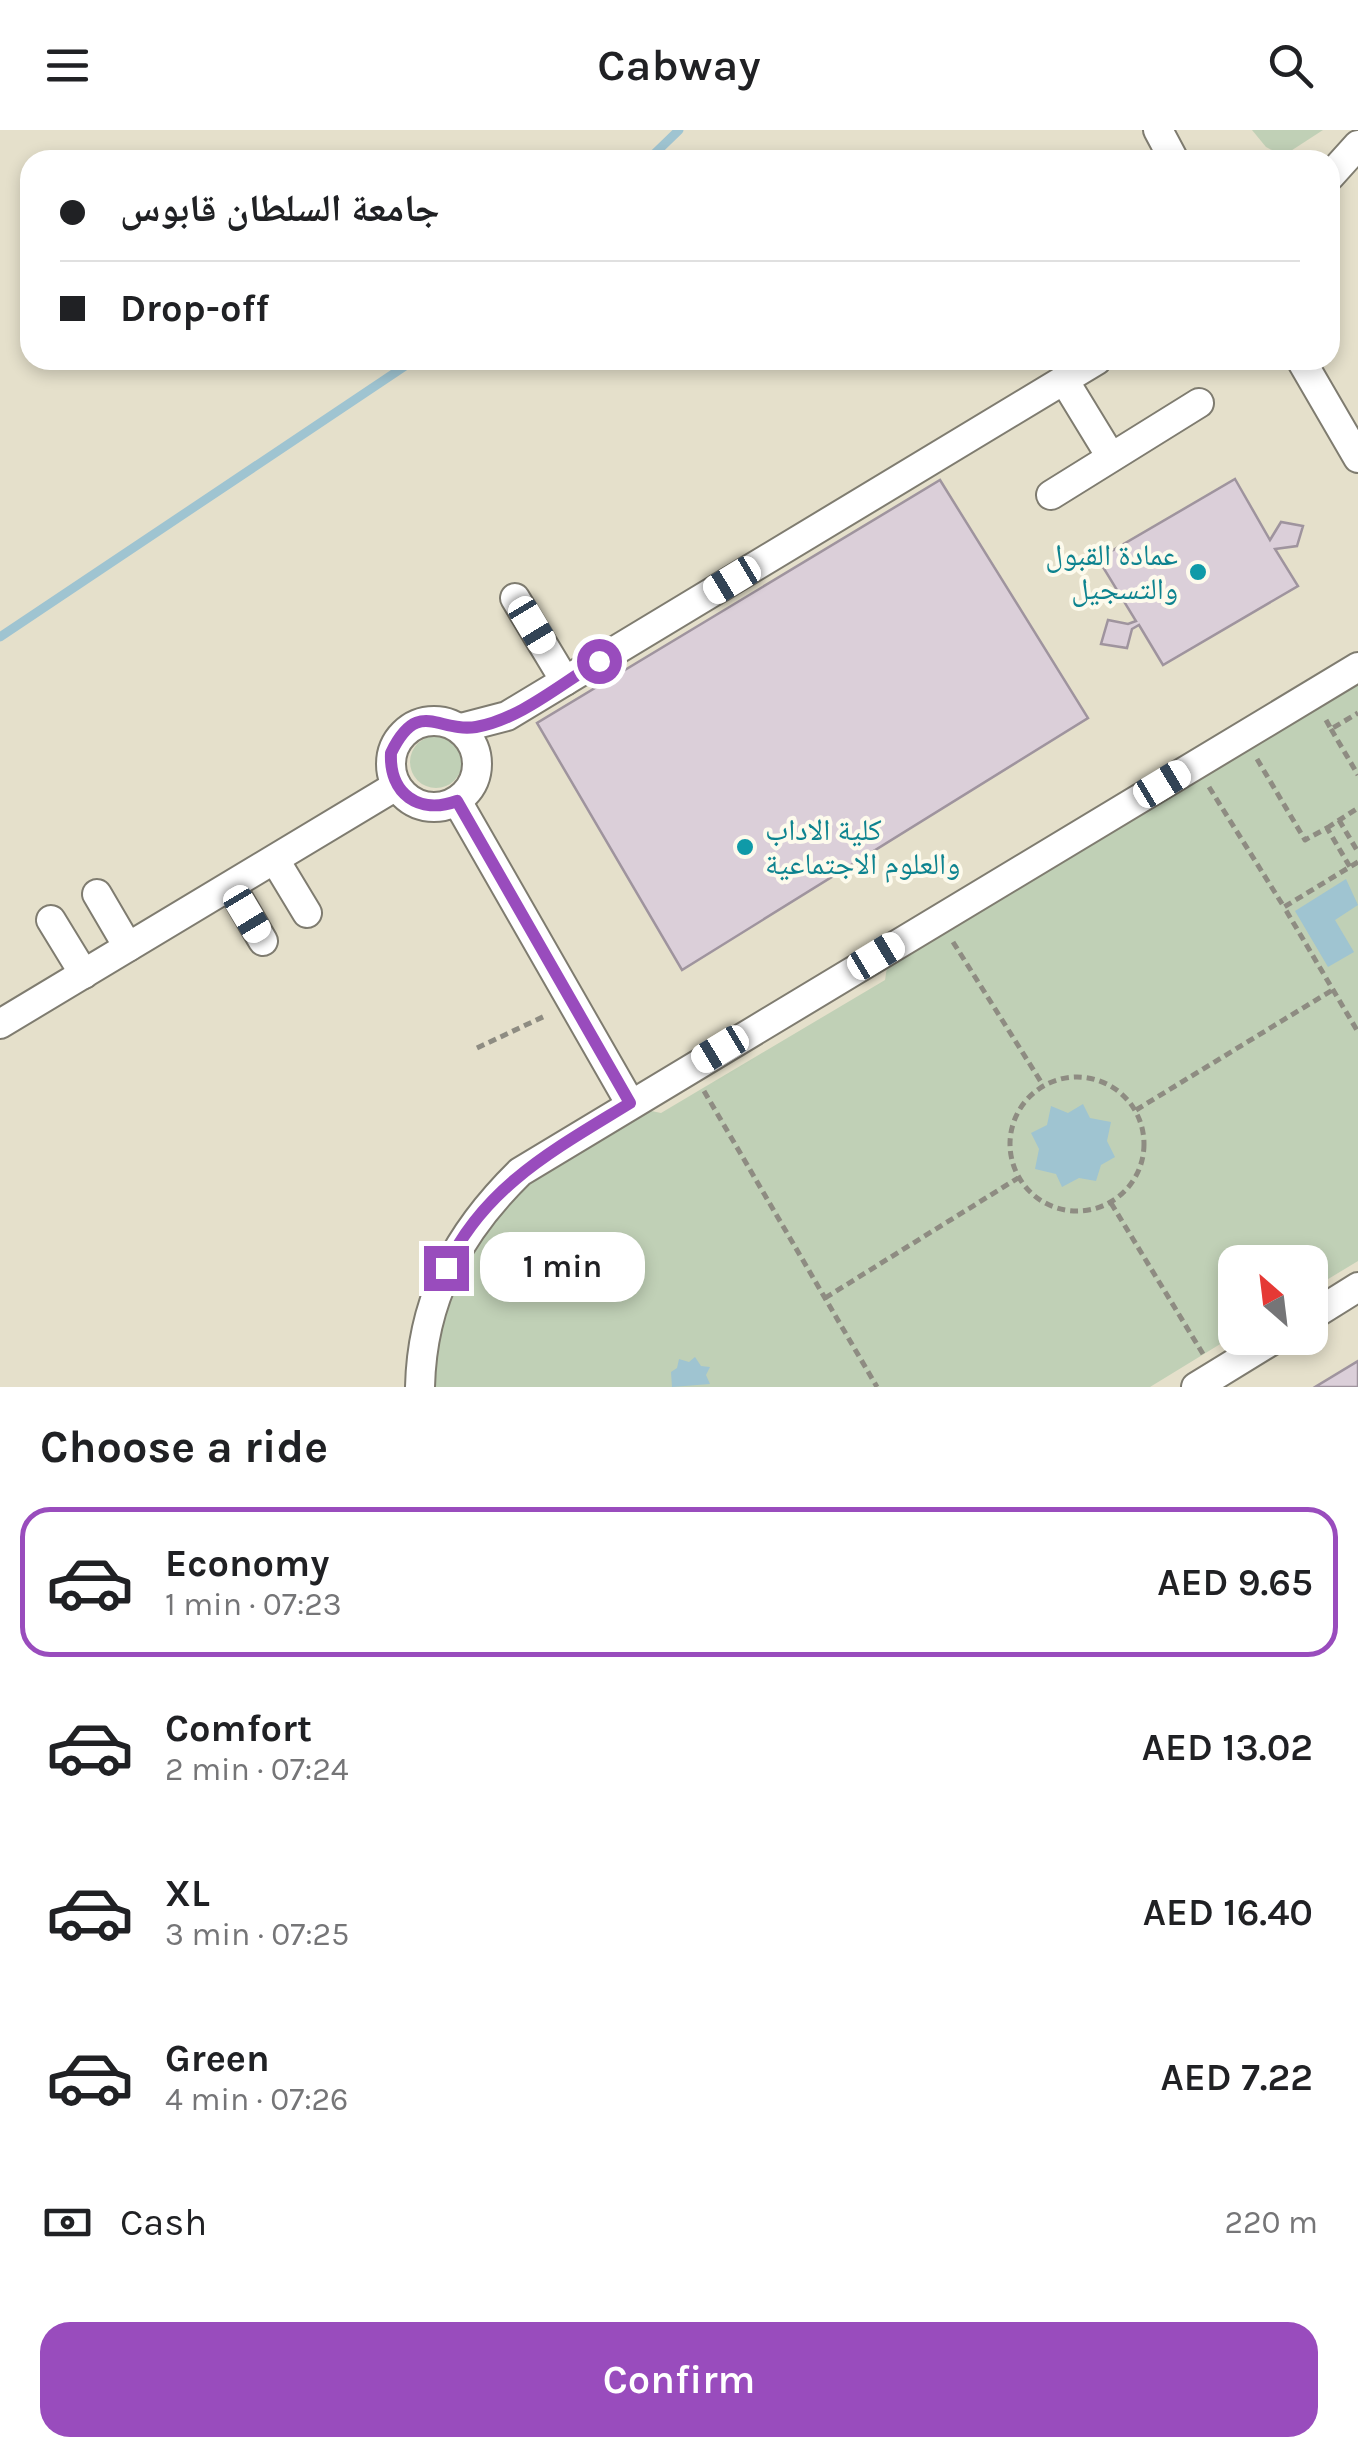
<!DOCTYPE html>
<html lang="en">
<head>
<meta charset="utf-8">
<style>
  :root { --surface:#fff; --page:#f6f6f6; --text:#202124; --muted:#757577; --line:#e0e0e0; --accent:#994cbd }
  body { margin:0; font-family:Karla,"Noto Naskh Arabic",sans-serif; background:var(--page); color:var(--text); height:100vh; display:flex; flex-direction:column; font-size:38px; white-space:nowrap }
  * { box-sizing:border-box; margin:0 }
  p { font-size:32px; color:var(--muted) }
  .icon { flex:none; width:55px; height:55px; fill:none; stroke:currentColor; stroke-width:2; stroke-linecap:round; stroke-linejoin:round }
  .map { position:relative; height:1257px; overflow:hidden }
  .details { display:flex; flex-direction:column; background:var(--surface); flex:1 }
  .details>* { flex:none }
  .guide { position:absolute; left:20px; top:20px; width:1320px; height:220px; border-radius:30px; box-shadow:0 5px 15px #0003; display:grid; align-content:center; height:220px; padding:0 40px; background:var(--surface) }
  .needle { width:65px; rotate:332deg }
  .fabs { position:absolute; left:1218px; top:1115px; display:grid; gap:20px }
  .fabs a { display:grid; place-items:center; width:110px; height:110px; border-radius:20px; background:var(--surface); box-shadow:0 5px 15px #0003; font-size:50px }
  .end { position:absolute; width:45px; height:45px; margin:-22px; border:12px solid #994cbd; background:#fff; box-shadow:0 0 0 5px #fff }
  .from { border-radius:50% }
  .bubble { position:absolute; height:70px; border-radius:30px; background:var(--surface); box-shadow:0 5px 15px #0003; font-size:32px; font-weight:600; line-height:70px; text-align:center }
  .car { position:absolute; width:30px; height:60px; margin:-30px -15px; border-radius:12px; box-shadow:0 0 8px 2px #0007; background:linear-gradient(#fff 24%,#345 0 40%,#fff 0 76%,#345 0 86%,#fff 0) }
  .guide b { display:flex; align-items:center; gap:35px; height:95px; font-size:38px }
  .guide b+b { border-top:2px solid var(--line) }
  .guide i { width:25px; height:25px; background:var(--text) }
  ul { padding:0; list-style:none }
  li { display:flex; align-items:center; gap:30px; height:150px; margin:0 20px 15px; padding:0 20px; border:5px solid transparent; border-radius:30px }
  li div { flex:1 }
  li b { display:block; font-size:38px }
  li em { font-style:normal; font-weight:600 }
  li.current { border-color:var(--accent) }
  li>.icon { width:90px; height:90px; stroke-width:1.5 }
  h2 { padding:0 40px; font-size:45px; line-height:120px }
  .pay { display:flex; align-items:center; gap:25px; height:110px; padding:0 40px; font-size:38px }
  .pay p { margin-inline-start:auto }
  .primary-button { display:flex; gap:20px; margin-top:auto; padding:20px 40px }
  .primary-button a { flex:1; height:115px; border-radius:30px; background:var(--accent); color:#fff; font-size:40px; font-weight:600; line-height:115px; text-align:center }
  header { display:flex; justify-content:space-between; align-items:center; height:130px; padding:0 40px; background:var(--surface); font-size:45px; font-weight:600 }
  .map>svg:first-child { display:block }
</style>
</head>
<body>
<header><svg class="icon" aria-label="menu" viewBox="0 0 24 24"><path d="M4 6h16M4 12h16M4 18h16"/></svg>Cabway<svg class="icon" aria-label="search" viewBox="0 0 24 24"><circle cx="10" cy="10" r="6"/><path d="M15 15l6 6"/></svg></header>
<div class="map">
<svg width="1358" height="1257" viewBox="0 0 1358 1257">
  <rect width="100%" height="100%" fill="#f0edde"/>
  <path fill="#e5e0cb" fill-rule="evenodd" d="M0,0H1358V1257H0ZM30,30H1330V230H30ZM1235,1132H1310V1208H1235Z"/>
  <g fill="#c0d0b6">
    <path d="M1252,0H1323L1283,26L1266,17Z"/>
    <path d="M1358,549V1131L1310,1160V1132H1235V1205L1150,1257H424V1234L467,1118L524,1050L642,979L661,983L885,850L888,831Z"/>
    <circle cx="436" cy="632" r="26"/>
  </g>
  <g fill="#9fc4d1">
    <path d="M1346,749L1358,775L1335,790L1354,822L1328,837L1295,781Z"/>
    <path d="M1083,974L1090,988L1111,992L1107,1011L1115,1027L1101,1035L1096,1051L1079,1048L1062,1057L1056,1044L1035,1039L1039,1019L1031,1003L1047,995L1051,976L1068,983Z"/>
    <path d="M695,1227L701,1236L710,1237L706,1245L710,1254L672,1257L671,1242L677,1238L679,1229L689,1232Z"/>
  </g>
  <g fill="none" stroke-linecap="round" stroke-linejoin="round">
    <g stroke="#9fc4d1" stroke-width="9">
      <path d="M648,30L679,0"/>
      <path d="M0,507L414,230"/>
    </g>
  </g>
  <g fill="#dbcfd9" stroke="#9f949e" stroke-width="2.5">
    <path d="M1235,349L1270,410L1281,392L1303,396L1297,416L1275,419L1298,456L1163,535L1139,495L1132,499L1127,518L1101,514L1108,490L1128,494L1136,491L1098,429Z"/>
    <path d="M940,350L1088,588L682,840L537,593Z"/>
    <path d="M1358,1231V1257H1315Z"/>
  </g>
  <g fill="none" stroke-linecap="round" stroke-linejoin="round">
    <defs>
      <g id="minor">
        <path d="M1158,0L1174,30"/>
        <path d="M1330,46L1358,15"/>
        <path d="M1301,230L1358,328"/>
        <path d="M1064,250L1111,327"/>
        <path d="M1051,365L1199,273"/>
        <path d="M515,468L565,551"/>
        <circle cx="434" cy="634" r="43"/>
        <path d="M461,598L507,586L1097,230"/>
        <path d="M457,671L630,973"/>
        <path d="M275,730L307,783"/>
        <path d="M231,756L263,811"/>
        <path d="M97,764L128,817"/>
        <path d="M51,790L84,844"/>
        <path d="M0,894L396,656"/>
        <path d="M1310,1187L1358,1157"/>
        <path d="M420,1257C422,1169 458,1103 520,1042L1358,537"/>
        <path d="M1196,1257L1276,1208"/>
      </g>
    </defs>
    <use href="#minor" stroke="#7f7c70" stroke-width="32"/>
    <g stroke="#8e8c82" stroke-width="5" stroke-dasharray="8 5" stroke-linecap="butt">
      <path d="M1326,590L1331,599L1358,583"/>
      <path d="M1331,599L1358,645"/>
      <path d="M1257,629L1305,710L1327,698L1350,737"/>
      <path d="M1209,657L1284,777"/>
      <path d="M1339,690L1358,722"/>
      <path d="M1327,698L1358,678"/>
      <path d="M1358,732L1284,777L1358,902"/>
      <path d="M953,812L1043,955"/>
      <path d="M477,918L547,885"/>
      <circle cx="1077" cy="1014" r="67"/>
      <path d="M704,961L877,1257"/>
      <path d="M1136,980L1334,859"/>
      <path d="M1111,1073L1203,1224"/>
      <path d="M825,1168L1018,1048"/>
    </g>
    <use href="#minor" stroke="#fff" stroke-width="28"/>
  </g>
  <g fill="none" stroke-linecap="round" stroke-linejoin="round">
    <path stroke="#994cbd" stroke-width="12" d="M446,1138C484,1056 557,1018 630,973L457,671C419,685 389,664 391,623C418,567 438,603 476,597C519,590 562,553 599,531"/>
  </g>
  <g fill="#0f9aa8" stroke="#fdfaec" stroke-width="4">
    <circle cx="1198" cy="442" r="10"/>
    <circle cx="745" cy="717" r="10"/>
  </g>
  <g text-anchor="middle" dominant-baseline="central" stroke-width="8" stroke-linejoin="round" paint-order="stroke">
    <g font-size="30" fill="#0d838f" stroke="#fdfaec" text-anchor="end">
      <text x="1178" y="425">عمادة القبول<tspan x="1178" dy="34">والتسجيل</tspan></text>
      <text x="765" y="700" text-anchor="start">كلية الاداب<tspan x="765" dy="34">والعلوم الاجتماعية</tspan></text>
    </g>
  </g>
</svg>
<div class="fabs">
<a><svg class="needle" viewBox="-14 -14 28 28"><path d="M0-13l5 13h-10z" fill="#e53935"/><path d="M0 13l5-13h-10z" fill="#757577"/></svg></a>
</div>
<i class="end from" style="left:599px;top:531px"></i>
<i class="end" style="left:446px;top:1138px"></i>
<div class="bubble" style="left:480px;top:1102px;width:165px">1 min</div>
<i class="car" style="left:732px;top:450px;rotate:239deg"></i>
<i class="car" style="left:532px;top:495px;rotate:149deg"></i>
<i class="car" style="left:1162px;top:654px;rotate:59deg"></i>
<i class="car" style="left:247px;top:784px;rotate:149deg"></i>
<i class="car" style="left:876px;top:826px;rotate:59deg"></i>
<i class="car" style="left:720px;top:919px;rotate:239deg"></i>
<div class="guide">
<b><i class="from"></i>جامعة السلطان قابوس</b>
<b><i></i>Drop-off</b>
</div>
</div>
<section class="details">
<h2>Choose a ride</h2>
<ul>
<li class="current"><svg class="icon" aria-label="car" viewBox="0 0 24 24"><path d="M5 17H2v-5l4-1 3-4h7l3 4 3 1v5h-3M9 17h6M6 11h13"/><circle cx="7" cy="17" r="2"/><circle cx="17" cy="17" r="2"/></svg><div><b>Economy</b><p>1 min · 07:23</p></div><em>AED 9.65</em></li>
<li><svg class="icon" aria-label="car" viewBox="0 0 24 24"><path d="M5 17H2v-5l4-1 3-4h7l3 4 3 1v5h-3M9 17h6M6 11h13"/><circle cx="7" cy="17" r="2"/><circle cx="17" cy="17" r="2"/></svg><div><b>Comfort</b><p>2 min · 07:24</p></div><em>AED 13.02</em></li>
<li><svg class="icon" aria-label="car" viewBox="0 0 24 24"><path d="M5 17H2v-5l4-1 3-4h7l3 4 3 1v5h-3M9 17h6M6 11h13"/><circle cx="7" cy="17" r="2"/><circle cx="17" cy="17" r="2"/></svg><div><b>XL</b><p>3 min · 07:25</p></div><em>AED 16.40</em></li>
<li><svg class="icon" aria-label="car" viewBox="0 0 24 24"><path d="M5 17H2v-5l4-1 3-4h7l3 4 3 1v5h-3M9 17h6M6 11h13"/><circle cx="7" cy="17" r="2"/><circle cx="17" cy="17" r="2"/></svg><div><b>Green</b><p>4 min · 07:26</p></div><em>AED 7.22</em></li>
</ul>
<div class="pay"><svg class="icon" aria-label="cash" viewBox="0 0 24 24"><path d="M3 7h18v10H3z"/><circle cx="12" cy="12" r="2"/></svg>Cash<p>220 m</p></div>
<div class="primary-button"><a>Confirm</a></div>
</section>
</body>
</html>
